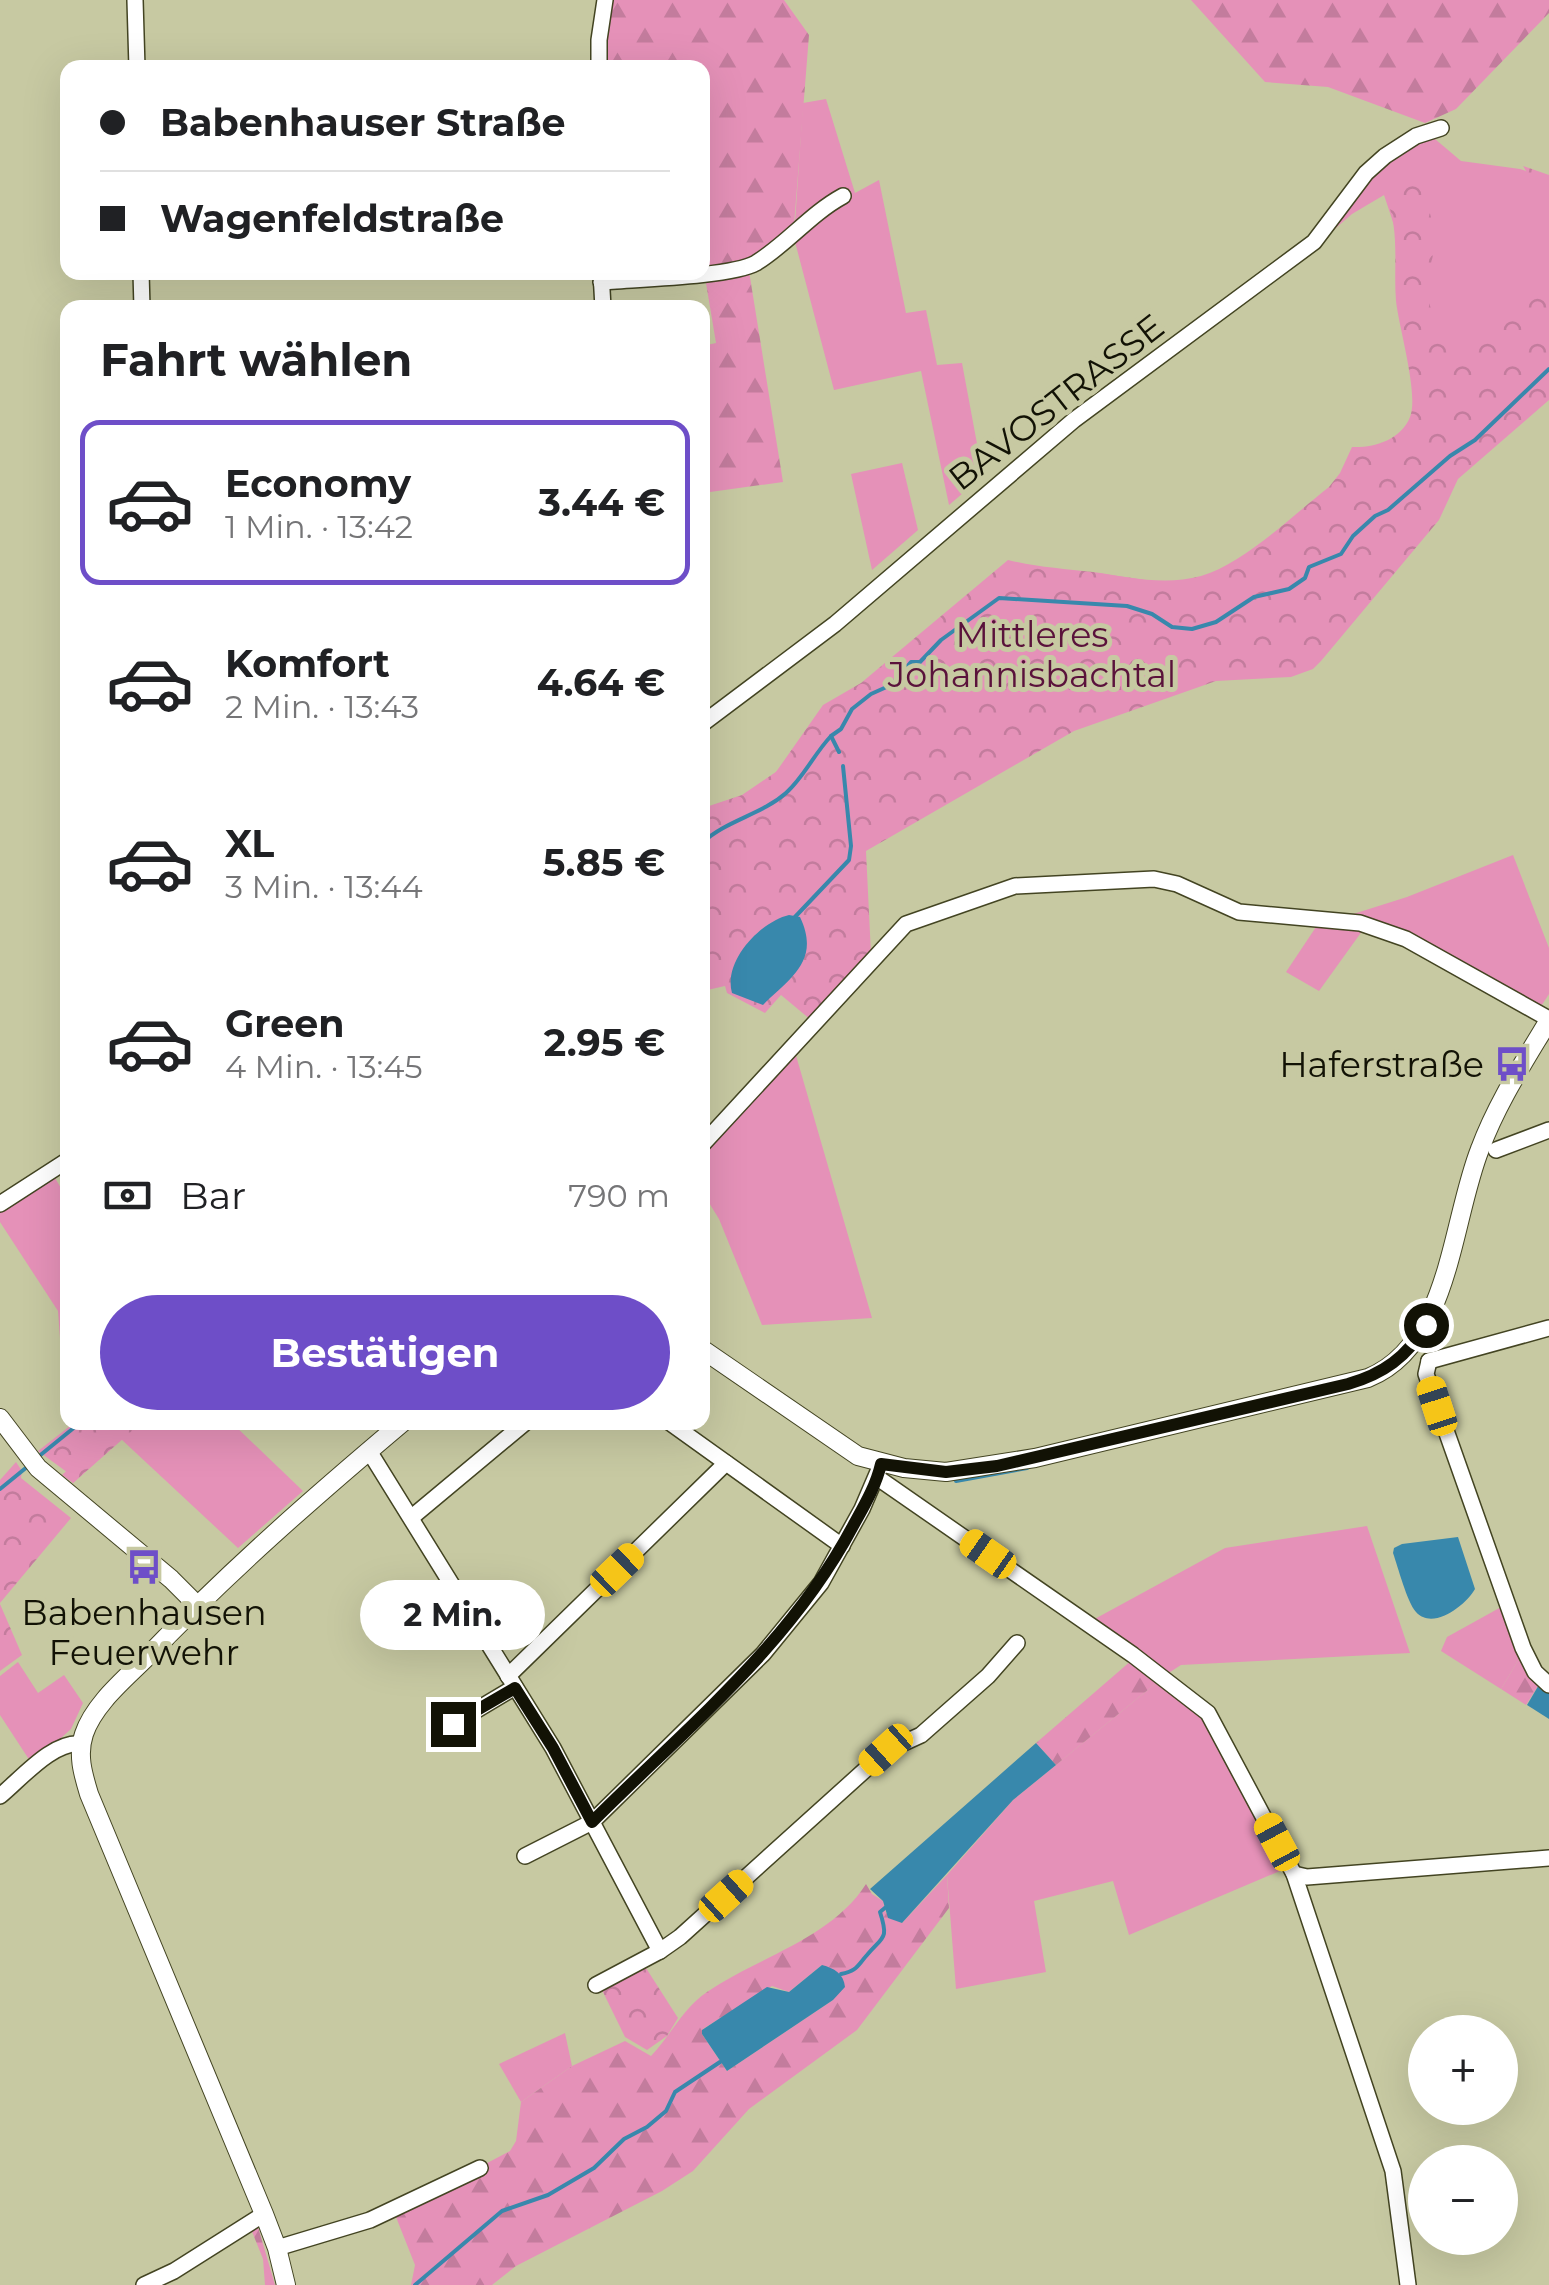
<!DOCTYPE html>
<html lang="de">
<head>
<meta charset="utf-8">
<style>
  :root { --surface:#fff; --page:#f6f6f6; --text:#202124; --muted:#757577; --line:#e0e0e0; --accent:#6e4ec8 }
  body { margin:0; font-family:Montserrat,sans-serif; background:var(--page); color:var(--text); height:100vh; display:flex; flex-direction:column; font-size:38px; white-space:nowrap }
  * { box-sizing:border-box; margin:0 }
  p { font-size:32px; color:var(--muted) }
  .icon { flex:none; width:55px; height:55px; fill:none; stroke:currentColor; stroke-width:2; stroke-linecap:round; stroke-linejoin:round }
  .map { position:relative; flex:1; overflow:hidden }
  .sheet { position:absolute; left:60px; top:300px; width:650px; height:1130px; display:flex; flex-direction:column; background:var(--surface); border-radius:20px; box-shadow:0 10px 40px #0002 }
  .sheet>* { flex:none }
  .banner { position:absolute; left:60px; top:60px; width:650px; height:220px; border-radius:20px; box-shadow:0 10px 40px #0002; display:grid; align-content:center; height:220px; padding:0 40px; background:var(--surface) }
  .fabs { position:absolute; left:1408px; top:2015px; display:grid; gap:20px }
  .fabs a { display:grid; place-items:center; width:110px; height:110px; border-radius:50%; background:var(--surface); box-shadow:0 10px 40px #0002; font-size:50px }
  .end { position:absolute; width:45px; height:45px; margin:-22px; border:12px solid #121205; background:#fff; box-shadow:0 0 0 5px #fff }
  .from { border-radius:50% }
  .bubble { position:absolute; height:70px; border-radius:35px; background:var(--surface); box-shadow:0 10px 40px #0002; font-size:32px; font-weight:700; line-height:70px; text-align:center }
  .car { position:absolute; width:30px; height:60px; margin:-30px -15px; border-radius:12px; box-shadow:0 0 8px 2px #0007; background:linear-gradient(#f5c518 24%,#345 0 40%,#f5c518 0 76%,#345 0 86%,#f5c518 0) }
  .banner b { display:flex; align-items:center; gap:35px; height:95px; font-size:38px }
  .banner b+b { border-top:2px solid var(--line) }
  .banner i { width:25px; height:25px; background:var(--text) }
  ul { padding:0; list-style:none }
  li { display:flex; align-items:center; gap:30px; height:165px; margin:0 20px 15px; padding:0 20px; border:5px solid transparent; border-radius:20px }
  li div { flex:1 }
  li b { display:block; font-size:38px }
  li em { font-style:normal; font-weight:700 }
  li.on { border-color:var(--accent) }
  li>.icon { width:90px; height:90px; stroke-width:1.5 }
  h2 { padding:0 40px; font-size:45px; line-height:120px }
  .pay { display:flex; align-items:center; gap:25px; height:110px; padding:0 40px; font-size:38px }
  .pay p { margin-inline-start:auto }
  .action { display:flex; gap:20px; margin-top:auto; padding:20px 40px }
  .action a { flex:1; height:115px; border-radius:60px; background:var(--accent); color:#fff; font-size:40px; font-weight:700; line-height:115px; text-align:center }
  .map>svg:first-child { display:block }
</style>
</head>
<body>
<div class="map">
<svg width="1549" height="2285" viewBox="0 0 1549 2285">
  <defs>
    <pattern id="forest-firs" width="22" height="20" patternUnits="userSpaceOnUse" patternTransform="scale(2.5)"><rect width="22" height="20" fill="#e591b8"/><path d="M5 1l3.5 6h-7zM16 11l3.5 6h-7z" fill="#c37c9d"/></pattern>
    <pattern id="park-crowns" width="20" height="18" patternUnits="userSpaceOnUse" patternTransform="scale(2.5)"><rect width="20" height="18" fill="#e591b8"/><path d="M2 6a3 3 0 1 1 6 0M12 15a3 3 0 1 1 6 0" fill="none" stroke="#c37c9d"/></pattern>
  </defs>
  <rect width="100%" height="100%" fill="#c7c9a2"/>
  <g fill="#e591b8">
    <path d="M826,99L855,193L879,180L906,313L926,310L937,365L962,363L983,476L949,505L921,371L834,390L794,238L803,103Z"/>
    <path d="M1435,139L1461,161L1520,169L1549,179V364L1367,515L799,775L729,805L776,772L789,757L1097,573L1145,580L1144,585L1219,580L1425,420L1394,225L1384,195L1352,214L1322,240C1350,201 1384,146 1435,139Z"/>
    <path d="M902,463L918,530L872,570L851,474Z"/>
    <path d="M1513,855L1549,948V994L1540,1008L1347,916L1407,897Z"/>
    <path d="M1318,924L1365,927L1319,991L1286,972Z"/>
    <path d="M795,1052L872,1318L762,1325L719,1219L703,1193L702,1153Z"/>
    <path d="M55,1178L67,1198V1350L60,1338L58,1311L0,1222V1212Z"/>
    <path d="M118,1423H232L303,1491L238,1548L121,1439L73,1483L62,1475Z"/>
    <path d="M1367,1526L1410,1653L1181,1665L1167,1674L1091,1621L1225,1548Z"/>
    <path d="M1503,1606L1520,1657L1501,1689L1441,1651L1447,1637Z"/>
    <path d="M18,1662L38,1693L64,1675L83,1703L71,1729L32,1764L0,1715V1676Z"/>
    <path d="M1160,1680L1201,1709L1287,1868L1129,1935L1113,1881L1034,1901L1046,1972L956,1989L947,1875L1013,1800Z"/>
    <path d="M565,2033L572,2066L521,2102L499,2064Z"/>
  </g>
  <g fill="url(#forest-firs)" fill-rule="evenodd">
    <path d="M611,0H784L809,35L794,225L752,261L703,270L702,68H604V44Z"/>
    <path d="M1191,0H1549V13L1456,109L1425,123L1328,87L1265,82Z"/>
    <path d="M749,271L783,482L703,493L702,346L716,343L705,277Z"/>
    <path d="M1520,1657L1540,1683L1526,1705L1501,1689Z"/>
    <path d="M1132,1660L1160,1680L1056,1765L1036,1743Z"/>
    <path d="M947,1875L949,1908L857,2030L749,2109L693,2171L662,2191L516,2266L492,2285H411L415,2265L394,2212L510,2151L516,2141L521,2102L572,2066L625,2041L651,2056C671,2035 683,2008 707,1992C758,1957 831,1939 866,1884L872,1894L883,1901L886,1913L902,1923ZM822,1965L833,2000L727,2071L702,2034L703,2029L772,1986L789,1992Z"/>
    <path d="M258,2227L275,2285H265L263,2259L251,2229Z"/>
  </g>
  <g fill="url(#park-crowns)">
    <path d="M1523,166L1549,175V209Z"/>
    <path d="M1419,180C1424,196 1432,215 1434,232C1437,254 1424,280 1429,302C1438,340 1470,344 1502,326C1519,315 1534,298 1549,285V400L1458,479L1439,520L1321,661L1313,669L1291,677L1216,681L1074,731L866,851L871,954L811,1020L781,995L765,1013L727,993L725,986L703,991V808L742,795L776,772L823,705L861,683L1008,560C1036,567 1064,569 1093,572C1129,577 1164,586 1201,576C1245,563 1293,515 1329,487L1340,473L1352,447C1374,448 1401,440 1410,417C1419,395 1399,328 1396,301C1393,265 1401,227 1384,194Z"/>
    <path d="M75,1422H141V1423L73,1483L71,1475L38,1451Z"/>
    <path d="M16,1462L22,1471L21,1478L71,1518L0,1603V1480Z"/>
    <path d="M0,1604L22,1655L0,1671Z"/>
    <path d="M646,1968L678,2018L667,2036L647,2050L625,2037L602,1990Z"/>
  </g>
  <g fill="#3888ac">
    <path d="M789,915L800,917C821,961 790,978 763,1005L732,993C723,961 760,922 789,915Z"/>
    <path d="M1458,1537L1475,1589C1466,1605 1433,1631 1416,1612C1407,1602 1398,1567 1393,1553L1394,1548L1402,1544Z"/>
    <path d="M1540,1683L1549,1692V1719L1527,1705Z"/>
    <path d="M1036,1743L1056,1765L1013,1800L902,1923L888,1918L883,1901L870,1889Z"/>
    <path d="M822,1965C834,1968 844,1974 845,1987L833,2000L727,2071L702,2034V2030L767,1987L789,1992Z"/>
  </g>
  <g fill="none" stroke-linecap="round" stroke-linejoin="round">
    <g stroke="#3888ac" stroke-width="4">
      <path d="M839,752L831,736L841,729L852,709L871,694L891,685L911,662H920L941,640L999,598L1127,606L1152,614L1172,627L1192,629L1216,622L1254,597L1289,589L1305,578L1309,567L1341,554L1353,536L1375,516L1388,510L1450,456L1475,440L1549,369"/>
      <path d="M702,843C727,820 761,815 786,793C804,777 814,754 831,736"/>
      <path d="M794,918L849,860L851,846L843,766"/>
      <path d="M702,993H703"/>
      <path d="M38,1457L81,1422"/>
      <path d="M956,1481L1027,1468"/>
      <path d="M0,1489L27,1467"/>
      <path d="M841,1974C857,1971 857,1966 867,1955C883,1936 889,1940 880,1912L886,1907"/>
      <path d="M415,2285L502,2211L548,2195L594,2168L624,2139L647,2127L666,2111L675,2092L720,2062"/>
    </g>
    <defs>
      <g id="minor">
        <path d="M135,0L137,68"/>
        <path d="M599,68V40L605,0"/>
        <path d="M141,272L142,308"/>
        <path d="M601,272L603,308"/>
        <path d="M601,282C634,279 731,277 756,263C787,244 810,214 843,196"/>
        <path d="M702,724L835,624L1074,420L1314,242L1366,173L1385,156L1416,136L1441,128"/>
        <path d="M702,1145L906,924L1015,886L1154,879L1177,884L1239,912L1360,923L1406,939L1549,1019"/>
        <path d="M1496,1150L1549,1130"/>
        <path d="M0,1204L68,1160"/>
        <path d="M1429,1361L1426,1374L1523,1648L1535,1672L1549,1685"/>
        <path d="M1429,1361L1549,1328"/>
        <path d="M669,1422L842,1546"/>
        <path d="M369,1451L553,1748L660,1951"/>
        <path d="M878,1478L1133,1655L1208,1713L1294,1874L1393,2171L1408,2285"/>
        <path d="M412,1517L526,1422"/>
        <path d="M508,1676L726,1463"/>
        <path d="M453,1724L515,1687"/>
        <path d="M0,1796C21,1779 53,1740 82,1744"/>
        <path d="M525,1856L592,1822L763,1654L821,1583L862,1509L880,1467"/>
        <path d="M1294,1874L1307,1877L1549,1858"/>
        <path d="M596,1985L660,1951L680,1937L886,1751L921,1735L988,1676L1017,1643"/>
        <path d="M277,2248L370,2220L480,2168"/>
        <path d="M144,2285L174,2271L264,2214"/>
      </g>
      <g id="major">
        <path d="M702,1349L858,1456L904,1468L946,1472L1035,1458L1368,1378C1450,1345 1451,1222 1480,1149C1497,1103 1524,1062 1549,1020"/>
        <path d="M0,1418L38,1468L171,1579L197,1605"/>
        <path d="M286,2285L277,2248L264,2214L89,1794C83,1774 77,1755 84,1734C94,1704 125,1679 147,1657C227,1573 314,1497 403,1422"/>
      </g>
    </defs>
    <use href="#minor" stroke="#434422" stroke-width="18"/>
    <use href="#major" stroke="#434422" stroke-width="20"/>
    <use href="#minor" stroke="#fff" stroke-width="15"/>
    <use href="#major" stroke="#fff" stroke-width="18"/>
  </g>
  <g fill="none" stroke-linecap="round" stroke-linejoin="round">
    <path stroke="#121205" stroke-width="12" d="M453,1724L515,1688L553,1748L592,1822C686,1728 790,1645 853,1526C864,1506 876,1486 881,1464L946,1472L997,1466L1348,1384C1383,1374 1407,1357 1426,1325"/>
  </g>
  <defs>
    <symbol id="bus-bare" viewBox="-9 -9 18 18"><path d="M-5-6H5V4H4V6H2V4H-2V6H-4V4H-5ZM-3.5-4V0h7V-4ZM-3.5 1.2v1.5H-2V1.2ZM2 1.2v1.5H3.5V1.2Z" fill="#6e4ec8" stroke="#c7c9a2" stroke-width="2.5" paint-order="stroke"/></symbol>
  </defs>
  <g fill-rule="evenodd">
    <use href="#bus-bare" x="1487" y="1039" width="50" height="50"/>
    <use href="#bus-bare" x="119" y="1542" width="50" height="50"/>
  </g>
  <g text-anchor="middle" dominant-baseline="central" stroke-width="10" stroke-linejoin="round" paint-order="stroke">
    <g font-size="35" fill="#121205" stroke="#c7c9a2">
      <text transform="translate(1056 402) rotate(-38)">BAVOSTRASSE</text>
    </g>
    <g font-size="35" fill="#5a123b" stroke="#c7c9a2">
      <text x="1032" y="634">Mittleres<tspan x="1032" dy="40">Johannisbachtal</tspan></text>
    </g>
    <g font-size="35" fill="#121205" stroke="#c7c9a2" text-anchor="end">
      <text x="1484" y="1064">Haferstraße</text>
      <text x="144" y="1612" text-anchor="middle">Babenhausen<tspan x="144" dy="40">Feuerwehr</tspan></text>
    </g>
  </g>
</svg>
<div class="fabs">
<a>+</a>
<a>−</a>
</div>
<i class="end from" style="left:1426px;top:1325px"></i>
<i class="end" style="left:453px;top:1724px"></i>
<div class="bubble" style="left:360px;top:1580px;width:185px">2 Min.</div>
<i class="car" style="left:1437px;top:1406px;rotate:342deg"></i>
<i class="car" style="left:988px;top:1554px;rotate:305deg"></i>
<i class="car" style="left:617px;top:1570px;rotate:46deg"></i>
<i class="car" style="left:886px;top:1750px;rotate:228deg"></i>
<i class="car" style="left:1277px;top:1842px;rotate:332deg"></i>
<i class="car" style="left:726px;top:1896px;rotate:48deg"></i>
<div class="banner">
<b><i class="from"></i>Babenhauser Straße</b>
<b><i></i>Wagenfeldstraße</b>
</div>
<section class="sheet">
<h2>Fahrt wählen</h2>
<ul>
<li class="on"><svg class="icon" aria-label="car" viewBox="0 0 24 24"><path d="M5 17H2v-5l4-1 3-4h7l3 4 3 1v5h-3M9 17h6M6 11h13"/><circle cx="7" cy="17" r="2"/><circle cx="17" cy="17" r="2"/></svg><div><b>Economy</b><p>1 Min. · 13:42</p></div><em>3.44 €</em></li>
<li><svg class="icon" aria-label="car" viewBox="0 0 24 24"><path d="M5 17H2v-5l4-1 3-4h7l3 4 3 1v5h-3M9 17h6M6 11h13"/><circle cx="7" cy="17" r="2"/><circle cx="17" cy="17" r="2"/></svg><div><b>Komfort</b><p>2 Min. · 13:43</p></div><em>4.64 €</em></li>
<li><svg class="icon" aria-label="car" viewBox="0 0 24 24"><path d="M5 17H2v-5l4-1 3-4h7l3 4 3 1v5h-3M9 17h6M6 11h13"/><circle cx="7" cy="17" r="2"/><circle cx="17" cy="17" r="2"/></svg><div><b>XL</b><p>3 Min. · 13:44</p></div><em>5.85 €</em></li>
<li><svg class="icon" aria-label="car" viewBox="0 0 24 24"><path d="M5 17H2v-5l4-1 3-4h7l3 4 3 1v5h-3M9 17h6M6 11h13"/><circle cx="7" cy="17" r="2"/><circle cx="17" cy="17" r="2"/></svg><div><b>Green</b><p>4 Min. · 13:45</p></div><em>2.95 €</em></li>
</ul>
<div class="pay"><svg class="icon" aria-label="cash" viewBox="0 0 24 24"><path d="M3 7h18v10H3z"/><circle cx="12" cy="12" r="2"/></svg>Bar<p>790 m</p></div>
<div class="action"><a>Bestätigen</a></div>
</section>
</div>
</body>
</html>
